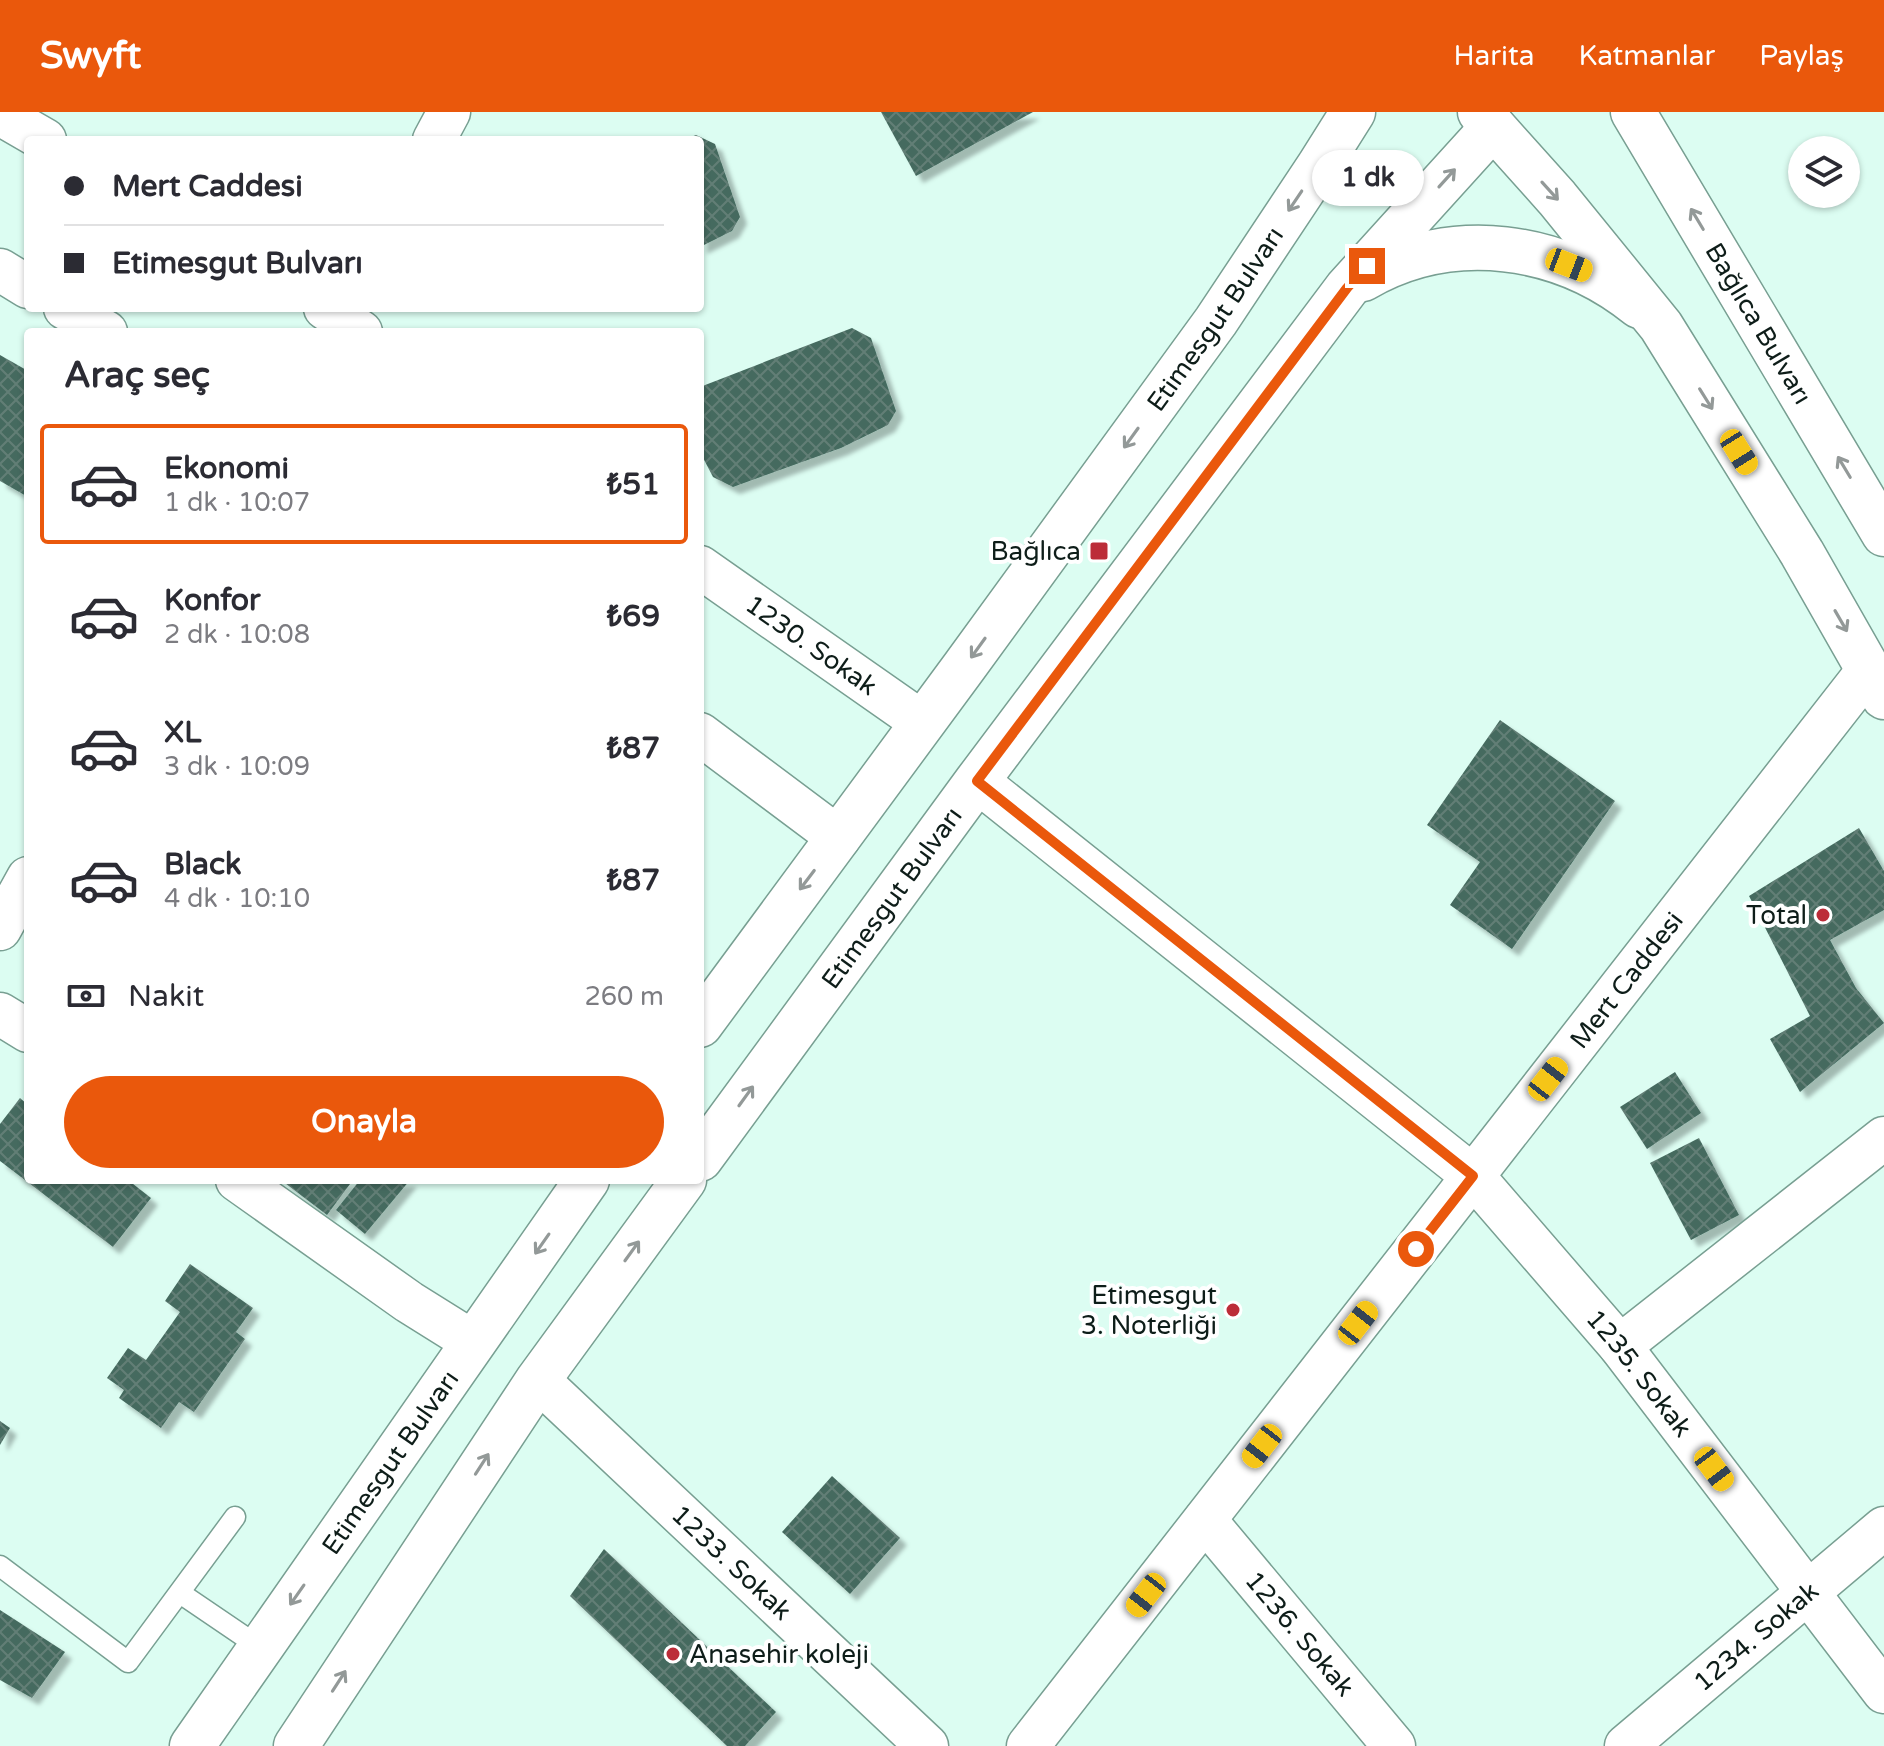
<!DOCTYPE html>
<html lang="tr">
<head>
<meta charset="utf-8">
<style>
  :root { --surface:#fff; --page:#f7f7f7; --text:#2b2b33; --muted:#7c7c81; --line:#e1e1e2; --accent:#ea580c }
  body { margin:0; font-family:"Varela Round",sans-serif; background:var(--page); color:var(--text); height:100vh; display:flex; flex-direction:column; font-size:30px; white-space:nowrap }
  * { box-sizing:border-box; margin:0 }
  p { font-size:26px; color:var(--muted) }
  .icon { flex:none; width:44px; height:44px; fill:none; stroke:currentColor; stroke-width:2; stroke-linecap:round; stroke-linejoin:round }
  .map { position:relative; flex:1; overflow:hidden }
  .panel { position:absolute; left:24px; top:216px; width:680px; height:856px; display:flex; flex-direction:column; background:var(--surface); border-radius:8px; box-shadow:0 2px 6px #0004 }
  .panel>* { flex:none }
  .banner { position:absolute; left:24px; top:24px; width:680px; height:176px; border-radius:8px; box-shadow:0 2px 6px #0004; display:grid; align-content:center; height:176px; padding:0 40px; background:var(--surface) }
  .fabs { position:absolute; left:1788px; top:24px; display:grid; gap:16px }
  .fabs a { display:grid; place-items:center; width:72px; height:72px; border-radius:50%; background:var(--surface); box-shadow:0 2px 6px #0004; font-size:40px }
  .end { position:absolute; width:36px; height:36px; margin:-18px; border:10px solid #ea580c; background:#fff; box-shadow:0 0 0 4px #fff }
  .from { border-radius:50% }
  .bubble { position:absolute; height:56px; border-radius:28px; background:var(--surface); box-shadow:0 2px 6px #0004; font-size:26px; font-weight:700; line-height:56px; text-align:center }
  .car { position:absolute; width:24px; height:48px; margin:-24px -12px; border-radius:10px; box-shadow:0 0 6px 2px #0007; background:linear-gradient(#f5c518 24%,#345 0 40%,#f5c518 0 76%,#345 0 86%,#f5c518 0) }
  .banner b { display:flex; align-items:center; gap:28px; height:76px; font-size:30px }
  .banner b+b { border-top:2px solid var(--line) }
  .banner i { width:20px; height:20px; background:var(--text) }
  ul { padding:0; list-style:none }
  li { display:flex; align-items:center; gap:24px; height:120px; margin:0 16px 12px; padding:0 24px; border:4px solid transparent; border-radius:8px }
  li div { flex:1 }
  li b { display:block; font-size:30px }
  li em { font-style:normal; font-weight:700 }
  li.current { border-color:var(--accent) }
  li>.icon { width:72px; height:72px; stroke-width:1.5 }
  h2 { padding:0 40px; font-size:36px; line-height:96px }
  .pay { display:flex; align-items:center; gap:20px; height:88px; padding:0 40px; font-size:30px }
  .pay p { margin-inline-start:auto }
  .cta { display:flex; gap:16px; margin-top:auto; padding:16px 40px }
  .cta a { flex:1; height:92px; border-radius:48px; background:var(--accent); color:#fff; font-size:32px; font-weight:700; line-height:92px; text-align:center }
  header { display:flex; align-items:center; gap:48px; box-sizing:border-box; height:112px; padding:0 40px; background:var(--accent); color:#fff }
  header strong { font-size:38px }
  nav { display:flex; gap:44px; margin-inline-start:auto; font-size:28px }
  .map>svg:first-child { display:block }
</style>
</head>
<body>
<header>
<strong>Swyft</strong>
<nav><a>Harita</a><a>Katmanlar</a><a>Paylaş</a></nav>
</header>
<div class="map">
<svg width="1884" height="1634" viewBox="0 0 1884 1634">
  <defs>
    <pattern id="building-cross-hatch" width="8" height="8" patternUnits="userSpaceOnUse" patternTransform="scale(2)"><rect width="8" height="8" fill="#456a5f"/><path d="M0 0l8 8M0 8l8-8" fill="none" stroke="#627e76"/></pattern>
    <filter id="shadow"><feDropShadow dx="7" dy="7" stdDeviation="2" flood-color="#0004"/></filter>
  </defs>
  <rect width="100%" height="100%" fill="#dcfdf2"/>
  <g fill="url(#building-cross-hatch)" filter="url(#shadow)">
    <path d="M881,0H1033L916,64Z"/>
    <path d="M696,23L715,32L740,105L732,119L700,135V28H684Z"/>
    <path d="M852,216L871,226L896,299L888,313L841,336L733,375L713,365L700,340V275Z"/>
    <path d="M0,243L28,259V385L0,369Z"/>
    <path d="M1500,608L1615,689L1512,837L1450,793L1480,750L1427,713Z"/>
    <path d="M1859,716L1884,759V798L1830,828L1856,876L1884,911L1800,980L1770,927L1810,904L1749,784Z"/>
    <path d="M1675,960L1701,1001L1647,1037L1620,995Z"/>
    <path d="M20,986L28,993V1068H128L151,1086L113,1135L0,1049V1012Z"/>
    <path d="M1699,1026L1739,1103L1691,1128L1650,1051Z"/>
    <path d="M281,1068H353L327,1103Z"/>
    <path d="M360,1068H410L365,1122L336,1098Z"/>
    <path d="M190,1152L253,1196L236,1220L245,1227L194,1300L179,1290L161,1316L119,1286L124,1278L107,1266L128,1236L146,1248L180,1200L165,1189Z"/>
    <path d="M0,1309L10,1316L0,1333Z"/>
    <path d="M832,1364L900,1426L850,1482L782,1420Z"/>
    <path d="M604,1437L776,1600L745,1634H727L570,1484Z"/>
    <path d="M0,1498L65,1540L32,1586L0,1568Z"/>
  </g>
  <g fill="none" stroke-linecap="round" stroke-linejoin="round">
    <defs>
      <g id="service">
        <path d="M0,1454L128,1550L235,1405"/>
        <path d="M180,1481L261,1536"/>
      </g>
      <g id="minor">
        <path d="M0,2L45,28"/>
        <path d="M434,28L449,0"/>
        <path d="M0,158L28,175"/>
        <path d="M65,196L106,220"/>
        <path d="M325,196L361,220"/>
        <path id="s1" d="M700,455L923,611"/>
        <path d="M700,622L839,726"/>
        <path id="s2" d="M977,669L1473,1064L1620,1234L1884,1580"/>
        <path d="M0,817L28,766"/>
        <path d="M0,902L28,919"/>
        <path d="M237,1068L409,1190L473,1230"/>
        <path d="M1620,1234L1884,1026"/>
        <path id="s3" d="M538,1268L927,1634"/>
        <path id="s4" d="M1205,1408L1394,1634"/>
        <path id="s5" d="M1028,1634L1869,557"/>
        <path id="s6" d="M1626,1634L1884,1416"/>
      </g>
      <g id="secondary">
        <path d="M1363,167C1452,115 1561,131 1639,194"/>
        <path id="s7" d="M700,913L964,555L1216,209L1319,54L1353,0"/>
        <path id="s8" d="M700,1047L977,669L1347,176L1493,15"/>
        <path id="s9" d="M192,1634L587,1068"/>
        <path d="M296,1634L538,1268L684,1068"/>
      </g>
      <g id="primary">
        <path d="M1480,0L1557,86L1661,214L1802,441L1884,585"/>
        <path id="s10" d="M1633,0L1884,422"/>
      </g>
    </defs>
    <use href="#service" stroke="#789f92" stroke-width="23"/>
    <use href="#minor" stroke="#789f92" stroke-width="45"/>
    <use href="#secondary" stroke="#789f92" stroke-width="47"/>
    <use href="#primary" stroke="#789f92" stroke-width="47"/>
    <use href="#service" stroke="#fff" stroke-width="20"/>
    <use href="#minor" stroke="#fff" stroke-width="42"/>
    <use href="#secondary" stroke="#fff" stroke-width="44"/>
    <use href="#primary" stroke="#fff" stroke-width="44"/>
  </g>
  <defs><path id="oneway-shaft" d="M-6 0H5M1.5-3L5.5 0L1.5 3" fill="none" stroke-width="1.6" stroke-linecap="round" stroke-linejoin="round" transform="scale(2)"/></defs>
  <g stroke="#939998">
    <use href="#oneway-shaft" transform="translate(1447 66) rotate(-48)"/>
    <use href="#oneway-shaft" transform="translate(1550 79) rotate(48)"/>
    <use href="#oneway-shaft" transform="translate(1295 89) rotate(124)"/>
    <use href="#oneway-shaft" transform="translate(1697 107) rotate(-121)"/>
    <use href="#oneway-shaft" transform="translate(1706 287) rotate(58)"/>
    <use href="#oneway-shaft" transform="translate(1131 326) rotate(126)"/>
    <use href="#oneway-shaft" transform="translate(1844 355) rotate(-121)"/>
    <use href="#oneway-shaft" transform="translate(1841 509) rotate(60)"/>
    <use href="#oneway-shaft" transform="translate(978 536) rotate(126)"/>
    <use href="#oneway-shaft" transform="translate(807 768) rotate(127)"/>
    <use href="#oneway-shaft" transform="translate(746 984) rotate(-54)"/>
    <use href="#oneway-shaft" transform="translate(542 1132) rotate(125)"/>
    <use href="#oneway-shaft" transform="translate(632 1139) rotate(-54)"/>
    <use href="#oneway-shaft" transform="translate(482 1352) rotate(-57)"/>
    <use href="#oneway-shaft" transform="translate(297 1483) rotate(125)"/>
    <use href="#oneway-shaft" transform="translate(339 1569) rotate(-57)"/>
  </g>
  <g fill="none" stroke-linecap="round" stroke-linejoin="round">
    <path stroke="#ea580c" stroke-width="10" d="M1367,154L1347,176L977,669L1473,1064L1416,1137"/>
  </g>
  <g fill="#bc2c38" stroke="#fff" stroke-width="3">
    <rect x="1089" y="429" width="20" height="20" rx="4"/>
    <circle cx="1823" cy="803" r="8"/>
    <circle cx="1233" cy="1198" r="8"/>
    <circle cx="673" cy="1542" r="8"/>
  </g>
  <g text-anchor="middle" dominant-baseline="central" stroke-width="8" stroke-linejoin="round" paint-order="stroke">
    <g font-size="26" fill="#0e1d19" stroke="#fff">
      <text stroke="none"><textPath href="#s7" startOffset="874">Etimesgut Bulvarı</textPath></text>
      <text stroke="none"><textPath href="#s10" startOffset="246">Bağlıca Bulvarı</textPath></text>
      <text stroke="none"><textPath href="#s1" startOffset="136">1230. Sokak</textPath></text>
      <text stroke="none"><textPath href="#s8" startOffset="324">Etimesgut Bulvarı</textPath></text>
      <text stroke="none"><textPath href="#s5" startOffset="972">Mert Caddesi</textPath></text>
      <text stroke="none"><textPath href="#s2" startOffset="892">1235. Sokak</textPath></text>
      <text stroke="none"><textPath href="#s9" startOffset="346">Etimesgut Bulvarı</textPath></text>
      <text stroke="none"><textPath href="#s3" startOffset="266">1233. Sokak</textPath></text>
      <text stroke="none"><textPath href="#s4" startOffset="148">1236. Sokak</textPath></text>
      <text stroke="none"><textPath href="#s6" startOffset="170">1234. Sokak</textPath></text>
    </g>
    <g font-size="26" fill="#0e1d19" stroke="#fff" text-anchor="end">
      <text x="1081" y="439">Bağlıca</text>
      <text x="1807" y="803">Total</text>
      <text x="1217" y="1183">Etimesgut<tspan x="1217" dy="30">3. Noterliği</tspan></text>
      <text x="689" y="1542" text-anchor="start">Anasehir koleji</text>
    </g>
  </g>
</svg>
<div class="fabs">
<a><svg class="icon" aria-label="layers" viewBox="0 0 24 24"><path d="M12 4l9 5-9 5-9-5zM3 14l9 5 9-5"/></svg></a>
</div>
<i class="end from" style="left:1416px;top:1137px"></i>
<i class="end" style="left:1367px;top:154px"></i>
<div class="bubble" style="left:1312px;top:38px;width:112px">1 dk</div>
<i class="car" style="left:1569px;top:153px;rotate:111deg"></i>
<i class="car" style="left:1739px;top:340px;rotate:148deg"></i>
<i class="car" style="left:1548px;top:967px;rotate:38deg"></i>
<i class="car" style="left:1358px;top:1211px;rotate:38deg"></i>
<i class="car" style="left:1262px;top:1334px;rotate:218deg"></i>
<i class="car" style="left:1714px;top:1357px;rotate:143deg"></i>
<i class="car" style="left:1146px;top:1483px;rotate:218deg"></i>
<div class="banner">
<b><i class="from"></i>Mert Caddesi</b>
<b><i></i>Etimesgut Bulvarı</b>
</div>
<section class="panel">
<h2>Araç seç</h2>
<ul>
<li class="current"><svg class="icon" aria-label="car" viewBox="0 0 24 24"><path d="M5 17H2v-5l4-1 3-4h7l3 4 3 1v5h-3M9 17h6M6 11h13"/><circle cx="7" cy="17" r="2"/><circle cx="17" cy="17" r="2"/></svg><div><b>Ekonomi</b><p>1 dk · 10:07</p></div><em>₺51</em></li>
<li><svg class="icon" aria-label="car" viewBox="0 0 24 24"><path d="M5 17H2v-5l4-1 3-4h7l3 4 3 1v5h-3M9 17h6M6 11h13"/><circle cx="7" cy="17" r="2"/><circle cx="17" cy="17" r="2"/></svg><div><b>Konfor</b><p>2 dk · 10:08</p></div><em>₺69</em></li>
<li><svg class="icon" aria-label="car" viewBox="0 0 24 24"><path d="M5 17H2v-5l4-1 3-4h7l3 4 3 1v5h-3M9 17h6M6 11h13"/><circle cx="7" cy="17" r="2"/><circle cx="17" cy="17" r="2"/></svg><div><b>XL</b><p>3 dk · 10:09</p></div><em>₺87</em></li>
<li><svg class="icon" aria-label="car" viewBox="0 0 24 24"><path d="M5 17H2v-5l4-1 3-4h7l3 4 3 1v5h-3M9 17h6M6 11h13"/><circle cx="7" cy="17" r="2"/><circle cx="17" cy="17" r="2"/></svg><div><b>Black</b><p>4 dk · 10:10</p></div><em>₺87</em></li>
</ul>
<div class="pay"><svg class="icon" aria-label="cash" viewBox="0 0 24 24"><path d="M3 7h18v10H3z"/><circle cx="12" cy="12" r="2"/></svg>Nakit<p>260 m</p></div>
<div class="cta"><a>Onayla</a></div>
</section>
</div>
</body>
</html>
